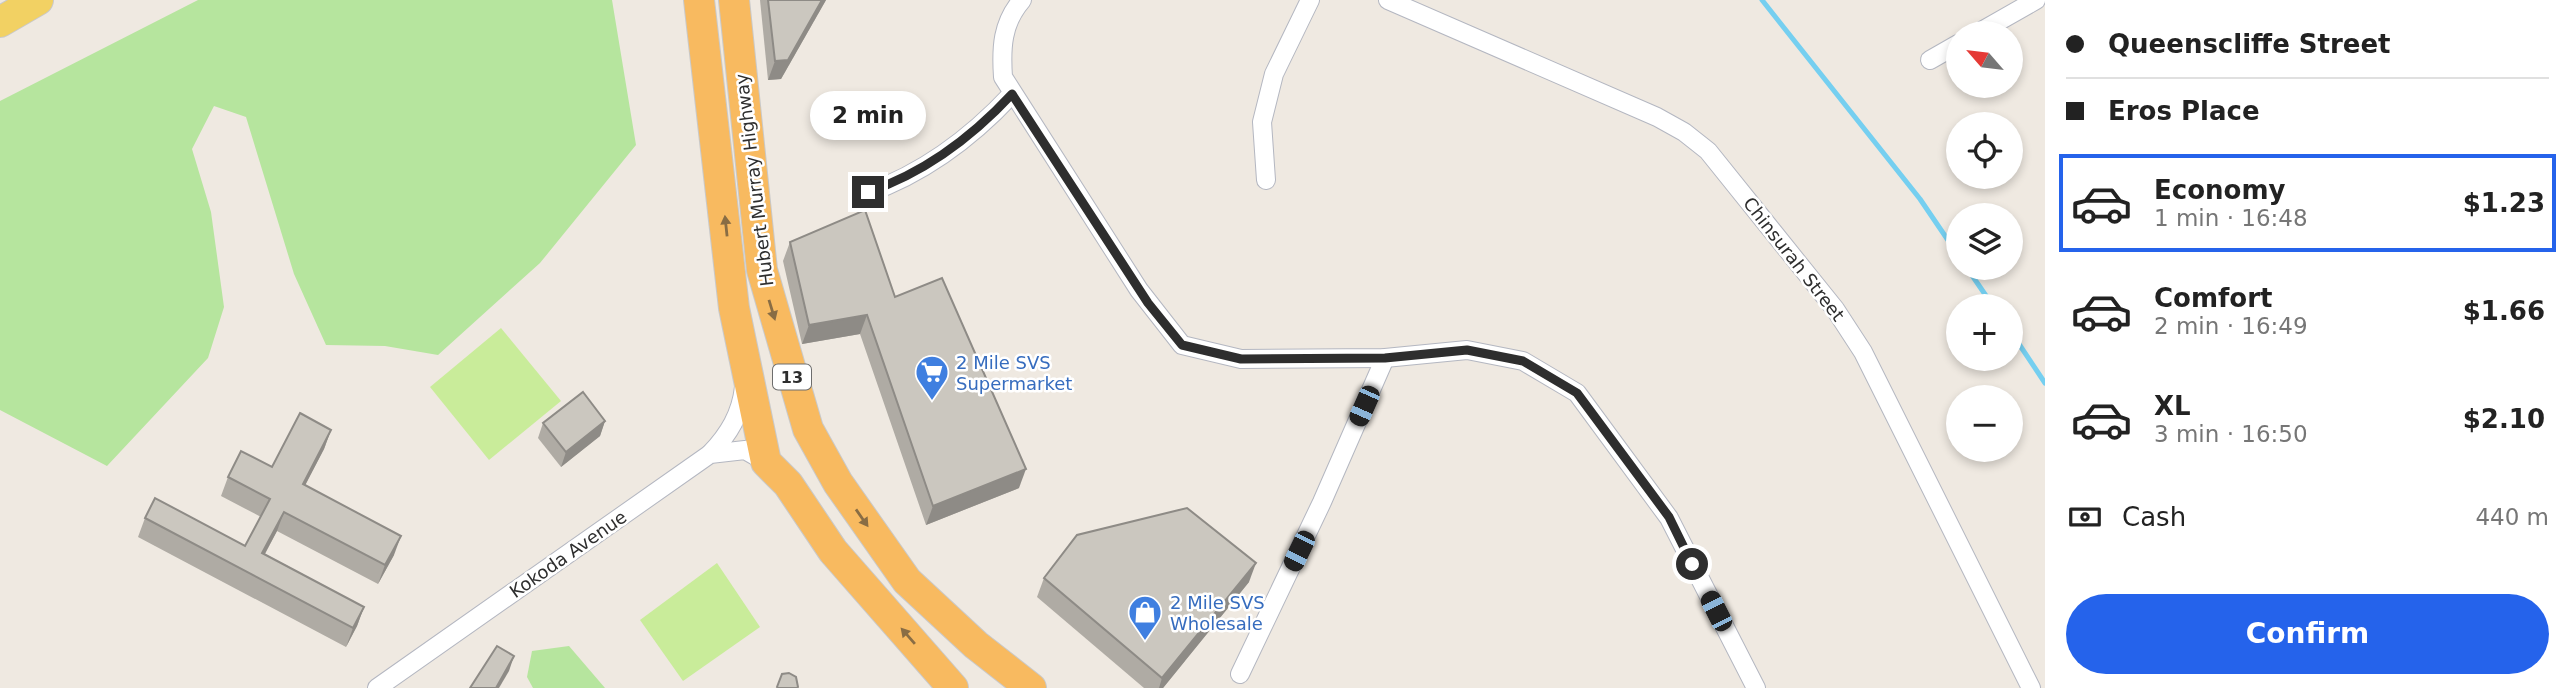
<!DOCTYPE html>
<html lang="en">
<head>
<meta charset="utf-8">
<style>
  :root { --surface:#fff; --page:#f2f2f2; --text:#222; --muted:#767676; --line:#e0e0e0; --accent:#2563eb }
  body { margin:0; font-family:"DejaVu Sans",sans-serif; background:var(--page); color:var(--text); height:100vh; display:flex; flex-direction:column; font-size:26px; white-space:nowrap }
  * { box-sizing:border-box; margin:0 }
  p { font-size:23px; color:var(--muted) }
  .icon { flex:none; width:38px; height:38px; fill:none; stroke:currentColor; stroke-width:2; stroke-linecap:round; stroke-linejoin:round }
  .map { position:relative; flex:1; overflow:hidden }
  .details { display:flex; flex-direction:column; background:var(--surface); width:525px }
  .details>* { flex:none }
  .hud { display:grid; align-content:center; height:154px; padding:0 21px; background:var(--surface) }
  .needle { width:46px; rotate:298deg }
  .controls { position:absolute; left:1946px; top:21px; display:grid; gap:14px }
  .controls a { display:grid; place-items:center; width:77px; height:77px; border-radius:50%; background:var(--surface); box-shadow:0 4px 10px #0003; font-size:35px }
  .end { position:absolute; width:32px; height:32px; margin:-16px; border:9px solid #2e2e2e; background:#fff; box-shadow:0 0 0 4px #fff }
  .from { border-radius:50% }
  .bubble { position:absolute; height:49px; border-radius:24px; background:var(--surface); box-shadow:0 4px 10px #0003; font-size:23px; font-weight:700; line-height:49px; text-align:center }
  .car { position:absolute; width:21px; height:42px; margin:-21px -10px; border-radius:9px; box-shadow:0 0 5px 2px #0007; background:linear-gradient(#222 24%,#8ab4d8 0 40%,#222 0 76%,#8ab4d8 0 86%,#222 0) }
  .hud b { display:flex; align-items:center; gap:24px; height:66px; font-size:26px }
  .hud b+b { border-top:2px solid var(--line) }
  .hud i { width:18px; height:18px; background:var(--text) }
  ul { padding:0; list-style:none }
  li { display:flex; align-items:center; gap:21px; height:98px; margin:0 14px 10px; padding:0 7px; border:4px solid transparent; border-radius:0px }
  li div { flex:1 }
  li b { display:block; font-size:26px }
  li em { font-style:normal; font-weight:700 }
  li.on { border-color:var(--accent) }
  li>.icon { width:63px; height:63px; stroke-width:1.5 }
  .pay { display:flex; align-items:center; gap:18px; height:77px; padding:0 21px; font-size:26px }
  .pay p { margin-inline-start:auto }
  .action { display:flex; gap:14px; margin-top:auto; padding:14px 21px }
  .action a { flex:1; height:80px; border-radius:42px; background:var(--accent); color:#fff; font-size:28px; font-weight:700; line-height:80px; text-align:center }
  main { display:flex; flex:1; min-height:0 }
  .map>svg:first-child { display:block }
</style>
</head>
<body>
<main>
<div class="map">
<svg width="2045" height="688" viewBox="0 0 2045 688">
  <rect width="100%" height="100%" fill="#efe9e1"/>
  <g fill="#b6e59e">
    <path d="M198,0H612L636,145L540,263L438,355L385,346L326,345L294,274L246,117L214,106L192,149L211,212L224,307L208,358L107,466L0,410V101Z"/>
    <path d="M569,646L605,688H533L527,677L532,651Z"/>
  </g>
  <g fill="#c9ec9a">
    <path d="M501,328L561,401L489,460L430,387Z"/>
    <path d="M717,563L760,627L683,681L640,620Z"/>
  </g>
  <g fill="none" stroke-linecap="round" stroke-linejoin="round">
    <g stroke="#75cff0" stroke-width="5">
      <path d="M1762,0L1920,199L1958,255"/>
      <path d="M1967,268L1993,306"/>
      <path d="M2011,332L2045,383"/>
    </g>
    <defs>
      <g id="minor">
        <path d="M1022,0C1002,23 1001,48 1003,77L1139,290L1182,345L1241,359L1385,358L1467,350L1523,361L1577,393L1669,518L1756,688"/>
        <path d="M1388,0L1657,117L1684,132L1708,151L1835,309L1863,352L2031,688"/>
        <path d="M1978,33L2036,0"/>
        <path d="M1930,60L1958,44"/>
        <path d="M1266,180L1262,122L1274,74L1310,0"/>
        <path d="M868,193C924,173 972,137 1012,94"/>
        <path d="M710,454C729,434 741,414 744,387"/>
        <path d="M1240,674L1322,502L1385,358"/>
        <path d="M377,688L710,454L745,450L766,462"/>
      </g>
      <path id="primary" d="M0,22L38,0"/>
      <g id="trunk">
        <path d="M699,0L734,308L766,462L788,484L833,551L953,688"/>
        <path d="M734,0L762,270L808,429L838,483L907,581L976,645L1031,688"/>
      </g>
    </defs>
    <use href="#minor" stroke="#b4b7c1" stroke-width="20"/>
    <use href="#primary" stroke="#c9c9c9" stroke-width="32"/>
    <use href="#trunk" stroke="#c9c9c9" stroke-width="32"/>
    <use href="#minor" stroke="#fff" stroke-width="18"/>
    <use href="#primary" stroke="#f2d163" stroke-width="30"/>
    <use href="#trunk" stroke="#f8ba60" stroke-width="30"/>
  </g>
  <g fill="#afaba4">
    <path d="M760,0H826L781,79L768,80Z"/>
    <path d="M790,242L895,297L1019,488L926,525L860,334L802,344L783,261Z"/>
    <path d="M605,421L600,436L561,467L538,438L543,423Z"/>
    <path d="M331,430L324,449L305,485L394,555L378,584L277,531L265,554L364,607L357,626L346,647L138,537L145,518L245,546L261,517L221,496L228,477L272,467Z"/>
    <path d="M1044,578L1249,582L1163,688H1144L1037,597Z"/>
  </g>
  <g fill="#8e8b86">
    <path d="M822,0H826L781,79L768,80L775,61Z"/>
    <path d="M867,315L860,334L802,344L809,325Z"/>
    <path d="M605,421L600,436L561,467L566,452Z"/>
    <path d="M331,430L324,449L296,503L303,484Z"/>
    <path d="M1026,469L1019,488L926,525L933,506Z"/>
    <path d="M284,512L277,531L255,572L262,553Z"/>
    <path d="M401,536L394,555L378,584L385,565Z"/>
    <path d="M1256,563L1249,582L1163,688H1159L1162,678Z"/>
    <path d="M364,607L357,626L346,647L353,628Z"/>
    <path d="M514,656L509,671L499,688H496Z"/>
  </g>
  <g fill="#cbc7bf" stroke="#8e8b86" stroke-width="2">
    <path d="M768,0H822L788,60L775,61Z"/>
    <path d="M865,210L895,297L942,278L1026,469L933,506L867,315L809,325L790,242Z"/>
    <path d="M583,392L605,421L566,452L543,423Z"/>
    <path d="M300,413L331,430L303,484L401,536L385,565L284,512L262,553L364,607L353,628L145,518L155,498L245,546L270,499L228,477L241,451L272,467Z"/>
    <path d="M1187,508L1256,563L1162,678L1044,578L1077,535Z"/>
    <path d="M497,646L514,656L496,688H470Z"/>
    <path d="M789,673L796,677L798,687L797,688H778L777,687L782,674Z"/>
  </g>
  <defs><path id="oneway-solid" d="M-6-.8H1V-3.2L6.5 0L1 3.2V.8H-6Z" transform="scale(1.75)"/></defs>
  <g fill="#896d44">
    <use href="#oneway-solid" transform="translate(726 226) rotate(-96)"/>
    <use href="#oneway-solid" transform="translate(772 310) rotate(73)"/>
    <use href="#oneway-solid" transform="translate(862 518) rotate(55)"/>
    <use href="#oneway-solid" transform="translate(908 636) rotate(-131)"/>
  </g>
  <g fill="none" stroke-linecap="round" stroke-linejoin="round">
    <path stroke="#2e2e2e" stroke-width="9" d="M868,192C924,173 972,137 1012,94L1148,303L1182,345L1241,359L1385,358L1467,350L1523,361L1577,393L1669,517L1692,564"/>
  </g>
  <defs>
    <symbol id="supermarket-pin" viewBox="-11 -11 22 30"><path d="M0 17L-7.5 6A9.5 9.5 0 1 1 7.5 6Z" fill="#3f7fe0" stroke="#fff"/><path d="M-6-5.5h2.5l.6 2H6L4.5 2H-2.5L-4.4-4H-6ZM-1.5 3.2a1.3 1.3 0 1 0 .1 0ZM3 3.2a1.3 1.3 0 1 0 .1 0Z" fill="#fff"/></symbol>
    <symbol id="shop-pin" viewBox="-11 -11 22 30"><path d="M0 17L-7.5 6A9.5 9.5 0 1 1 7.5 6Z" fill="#3f7fe0" stroke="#fff"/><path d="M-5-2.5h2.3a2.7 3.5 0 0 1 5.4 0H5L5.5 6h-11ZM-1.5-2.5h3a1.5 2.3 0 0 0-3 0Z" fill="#fff"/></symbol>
  </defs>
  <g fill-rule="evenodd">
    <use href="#supermarket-pin" x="913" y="353" width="38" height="52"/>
    <use href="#shop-pin" x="1126" y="593" width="38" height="52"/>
  </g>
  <g text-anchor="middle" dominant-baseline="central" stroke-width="5" stroke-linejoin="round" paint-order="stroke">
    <rect fill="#fff" stroke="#6d6d6d" stroke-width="2" x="773" y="364.5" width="38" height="25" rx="5"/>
    <g font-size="16" font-weight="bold" fill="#2e2e2e">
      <text x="792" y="377">13</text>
    </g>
    <g font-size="18" fill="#2e2e2e" stroke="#fff">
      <text transform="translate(754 180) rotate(-97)">Hubert Murray Highway</text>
      <text transform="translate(1794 259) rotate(52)">Chinsurah Street</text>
      <text transform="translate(568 554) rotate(-35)">Kokoda Avenue</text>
    </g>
    <g font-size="18" fill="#366cbe" stroke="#fff" text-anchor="start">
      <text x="956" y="362">2 Mile SVS<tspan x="956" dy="21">Supermarket</tspan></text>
      <text x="1170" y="602">2 Mile SVS<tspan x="1170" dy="21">Wholesale</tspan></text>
    </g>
  </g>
</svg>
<div class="controls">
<a><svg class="needle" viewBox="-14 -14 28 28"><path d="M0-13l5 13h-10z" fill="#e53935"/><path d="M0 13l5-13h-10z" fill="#767676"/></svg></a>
<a><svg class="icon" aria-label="locate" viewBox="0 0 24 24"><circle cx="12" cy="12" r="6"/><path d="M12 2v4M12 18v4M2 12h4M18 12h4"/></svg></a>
<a><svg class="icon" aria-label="layers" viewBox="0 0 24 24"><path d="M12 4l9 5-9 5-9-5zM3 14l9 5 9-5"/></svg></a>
<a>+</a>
<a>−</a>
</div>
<i class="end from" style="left:1692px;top:564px"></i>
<i class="end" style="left:868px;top:192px"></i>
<div class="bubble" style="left:810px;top:91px;width:116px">2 min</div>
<i class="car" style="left:1364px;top:406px;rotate:204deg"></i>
<i class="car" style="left:1299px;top:551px;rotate:206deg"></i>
<i class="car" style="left:1716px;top:611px;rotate:333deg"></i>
</div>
<section class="details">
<div class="hud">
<b><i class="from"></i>Queenscliffe Street</b>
<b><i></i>Eros Place</b>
</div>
<ul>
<li class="on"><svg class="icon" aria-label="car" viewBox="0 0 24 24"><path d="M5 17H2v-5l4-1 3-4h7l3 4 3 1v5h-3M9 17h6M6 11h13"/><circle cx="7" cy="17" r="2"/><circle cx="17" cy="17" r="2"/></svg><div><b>Economy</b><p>1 min · 16:48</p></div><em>$1.23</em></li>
<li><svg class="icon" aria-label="car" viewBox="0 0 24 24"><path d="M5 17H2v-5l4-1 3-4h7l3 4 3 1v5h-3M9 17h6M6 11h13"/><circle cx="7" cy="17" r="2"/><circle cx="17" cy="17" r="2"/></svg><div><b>Comfort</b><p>2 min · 16:49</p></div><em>$1.66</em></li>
<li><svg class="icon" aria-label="car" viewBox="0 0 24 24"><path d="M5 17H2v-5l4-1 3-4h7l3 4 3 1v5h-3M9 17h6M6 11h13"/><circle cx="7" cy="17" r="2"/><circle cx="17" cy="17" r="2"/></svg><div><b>XL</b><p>3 min · 16:50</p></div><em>$2.10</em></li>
</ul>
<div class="pay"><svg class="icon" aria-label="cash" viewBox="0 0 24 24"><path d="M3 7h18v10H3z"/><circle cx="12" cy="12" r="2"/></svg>Cash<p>440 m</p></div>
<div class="action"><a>Confirm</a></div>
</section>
</main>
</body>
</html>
